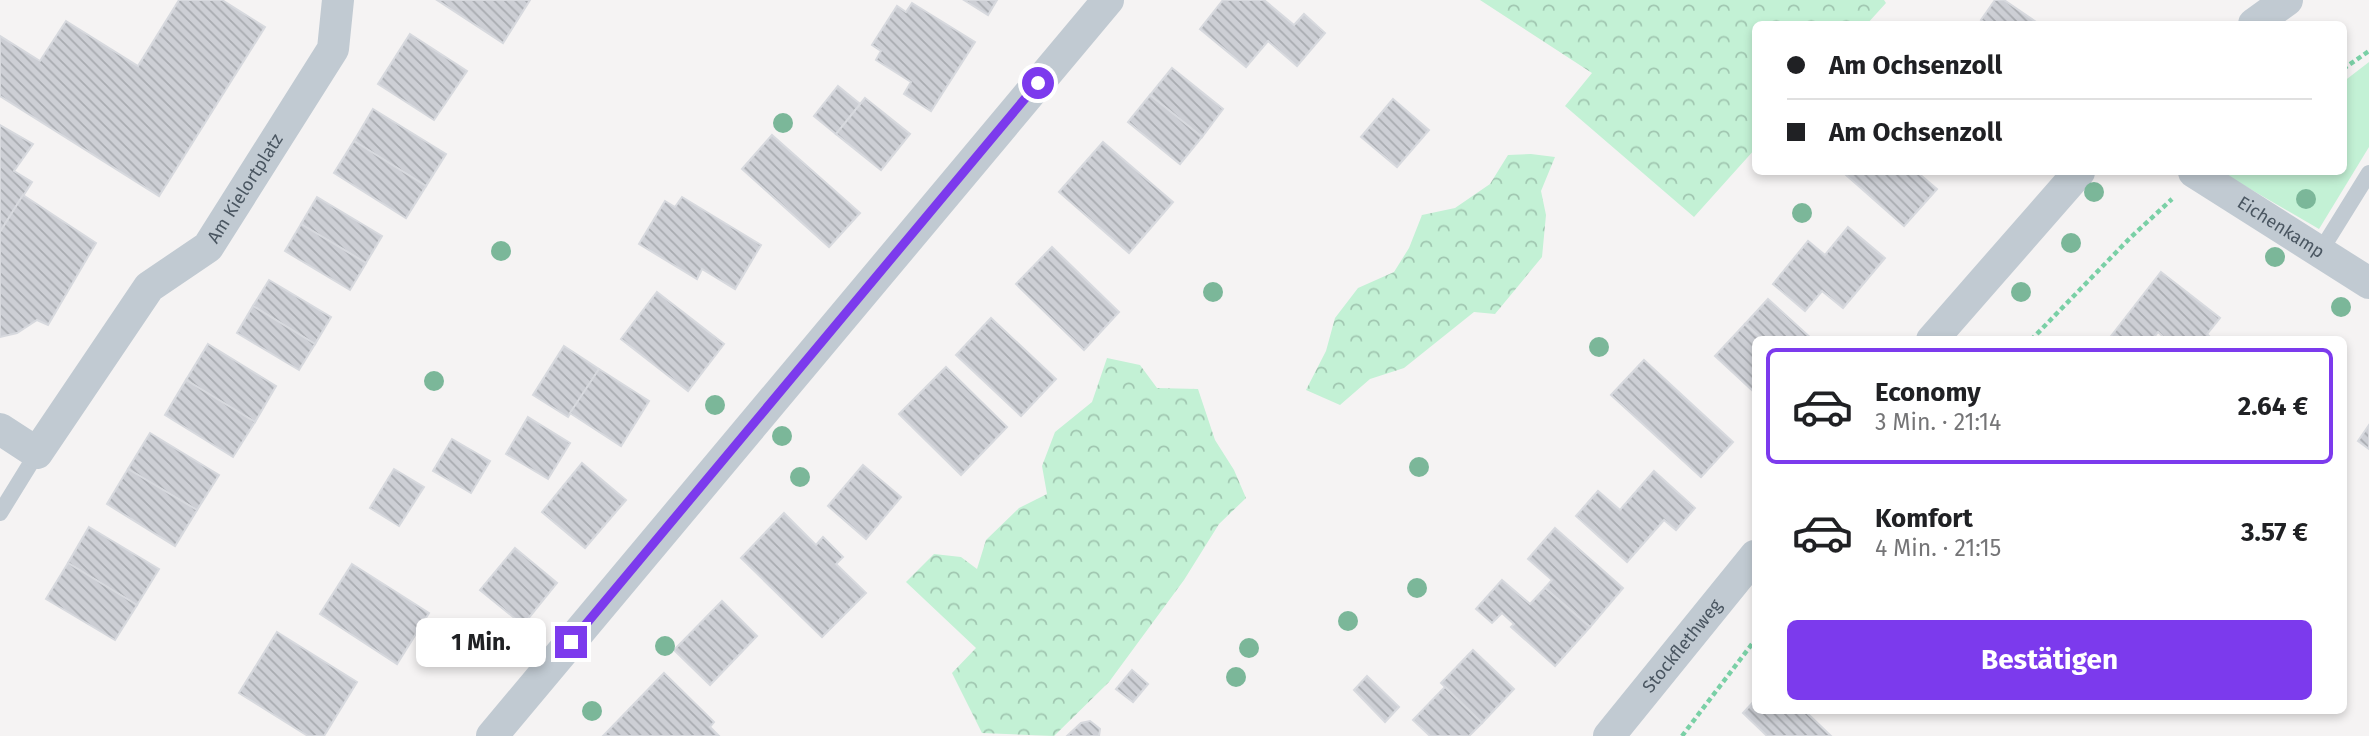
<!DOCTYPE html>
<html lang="de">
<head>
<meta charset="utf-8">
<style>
  :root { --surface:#fff; --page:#f6f6f6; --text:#202124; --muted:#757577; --line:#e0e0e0; --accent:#7c3aed }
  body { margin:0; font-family:"Fira Sans",sans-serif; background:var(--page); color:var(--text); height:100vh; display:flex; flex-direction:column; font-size:26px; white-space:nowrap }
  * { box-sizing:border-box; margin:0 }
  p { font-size:23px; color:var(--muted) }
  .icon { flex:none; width:38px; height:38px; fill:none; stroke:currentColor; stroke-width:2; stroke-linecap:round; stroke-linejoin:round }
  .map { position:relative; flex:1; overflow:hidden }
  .side { position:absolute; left:1752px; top:336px; width:595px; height:378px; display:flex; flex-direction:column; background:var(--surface); border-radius:10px; box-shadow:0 4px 10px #0003 }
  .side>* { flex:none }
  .top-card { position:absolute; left:1752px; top:21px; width:595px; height:154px; border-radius:10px; box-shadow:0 4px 10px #0003; display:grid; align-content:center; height:154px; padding:0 35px; background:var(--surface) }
  .end { position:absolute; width:32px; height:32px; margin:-16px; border:9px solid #7c3aed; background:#fff; box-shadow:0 0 0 4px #fff }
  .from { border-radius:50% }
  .bubble { position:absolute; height:49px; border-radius:10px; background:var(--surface); box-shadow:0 4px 10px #0003; font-size:23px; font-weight:700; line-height:49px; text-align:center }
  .top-card b { display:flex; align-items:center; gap:24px; height:66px; font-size:26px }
  .top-card b+b { border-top:2px solid var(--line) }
  .top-card i { width:18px; height:18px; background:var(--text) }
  ul { padding:12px 0 0; list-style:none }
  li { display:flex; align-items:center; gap:21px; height:116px; margin:0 14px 10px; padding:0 21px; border:4px solid transparent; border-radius:10px }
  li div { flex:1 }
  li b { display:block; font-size:26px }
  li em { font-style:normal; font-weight:700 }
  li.on { border-color:var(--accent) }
  li>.icon { width:63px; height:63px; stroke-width:1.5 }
  .button { display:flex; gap:14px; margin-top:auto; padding:14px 35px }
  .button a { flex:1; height:80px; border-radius:10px; background:var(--accent); color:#fff; font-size:28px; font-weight:700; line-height:80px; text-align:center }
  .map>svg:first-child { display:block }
</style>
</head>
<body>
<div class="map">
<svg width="2369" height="736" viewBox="0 0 2369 736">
  <defs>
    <pattern id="forest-crowns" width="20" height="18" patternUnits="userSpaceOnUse" patternTransform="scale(1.75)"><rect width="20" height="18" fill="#c3f1d5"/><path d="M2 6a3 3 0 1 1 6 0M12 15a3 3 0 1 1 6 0" fill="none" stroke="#a0c6b0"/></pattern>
    <pattern id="building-back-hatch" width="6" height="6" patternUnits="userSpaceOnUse" patternTransform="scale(1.75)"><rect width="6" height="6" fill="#cdcfd5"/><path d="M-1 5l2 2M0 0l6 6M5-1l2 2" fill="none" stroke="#a8abb0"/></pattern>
  </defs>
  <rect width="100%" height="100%" fill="#f5f3f3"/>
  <path fill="#c3f1d5" d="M2369,62V147L2319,229L2221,172H2343V82Z"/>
  <g fill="url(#forest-crowns)">
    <path d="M1480,0H1884L1886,3L1867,24H1755V149L1694,217L1565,106L1592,73Z"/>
    <path d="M1531,154L1555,157L1541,191L1546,215L1542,257L1495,314L1474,312L1404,368L1370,379L1340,405L1306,390L1326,351L1335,318L1358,288L1394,272L1409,248L1422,215L1455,208L1490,184L1508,155Z"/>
    <path d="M1107,358L1140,365L1157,388L1198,389L1215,440L1234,470L1246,498L1219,524L1184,580L1109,682L1054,736L982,733L952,673L976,648L906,582L934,554L961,557L977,569L986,540L1019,508L1047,494L1042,466L1055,432L1092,402Z"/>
  </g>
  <g fill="url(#building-back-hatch)" stroke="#d7d9de" stroke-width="2">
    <path d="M179,0H222L265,27L159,196L0,96V36L40,61L66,21L138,66Z"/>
    <path d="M437,0H530L503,43Z"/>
    <path d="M964,0H997L988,15Z"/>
    <path d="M1223,0H1264L1294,25L1304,14L1325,33L1297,66L1268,41L1246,67L1200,29Z"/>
    <path d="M1995,0H2004L2039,24H1987L1981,20Z"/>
    <path d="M912,3L975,42L931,111L904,94L911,82L876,60L881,51L872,45L897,6L906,12Z"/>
    <path d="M410,34L467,71L434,120L378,84Z"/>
    <path d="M1172,68L1223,109L1202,137L1150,95Z"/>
    <path d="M838,86L860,104L836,134L814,116Z"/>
    <path d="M1150,95L1202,137L1180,164L1128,122Z"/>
    <path d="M865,98L910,134L881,170L836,134Z"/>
    <path d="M1393,99L1429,130L1397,167L1361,137Z"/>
    <path d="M373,109L446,154L426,186L354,141Z"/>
    <path d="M0,125L33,144L14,171L32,182L0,232Z"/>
    <path d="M772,135L860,213L829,247L742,169Z"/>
    <path d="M354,141L426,186L406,218L334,173Z"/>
    <path d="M1103,142L1173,202L1129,253L1059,192Z"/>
    <path d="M1849,172H1917L1937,189L1904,226L1846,175Z"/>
    <path d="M23,195L96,243L48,325L37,320L17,333L0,337V232Z"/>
    <path d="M317,197L382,236L366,263L301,224Z"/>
    <path d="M682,197L761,245L735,289L702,269L697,279L639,244L665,201L675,207Z"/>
    <path d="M301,224L366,263L350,290L285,251Z"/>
    <path d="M1848,227L1885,258L1843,308L1822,291L1805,311L1773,284L1808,241L1825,255Z"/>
    <path d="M1052,247L1119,312L1084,350L1016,284Z"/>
    <path d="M2161,272L2220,318L2207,334L2213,340H2167L2158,332L2152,340H2108Z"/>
    <path d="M269,280L331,317L315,344L253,306Z"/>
    <path d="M657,292L724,344L688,391L621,339Z"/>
    <path d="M1768,299L1813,340H1763L1745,324Z"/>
    <path d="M253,306L315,344L299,370L237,333Z"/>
    <path d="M991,318L1056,379L1021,416L956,355Z"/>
    <path d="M1745,324L1763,340H1755V393L1715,356Z"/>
    <path d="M208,344L276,386L255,422L186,380Z"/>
    <path d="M564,346L599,369L568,417L533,395Z"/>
    <path d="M1644,360L1733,442L1701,477L1611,395Z"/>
    <path d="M946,367L1007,427L961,475L899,414Z"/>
    <path d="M599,369L649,401L621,446L570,413Z"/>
    <path d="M186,380L255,422L233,457L165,415Z"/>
    <path d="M528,417L570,443L548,479L506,454Z"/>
    <path d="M2369,425V449L2358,441Z"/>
    <path d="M150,433L219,475L197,510L128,469Z"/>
    <path d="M452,439L490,461L471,493L433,471Z"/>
    <path d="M582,463L626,500L585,548L542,512Z"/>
    <path d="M863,465L901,497L866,539L828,506Z"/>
    <path d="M128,469L197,510L175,546L107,504Z"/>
    <path d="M394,469L424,487L399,526L370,508Z"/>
    <path d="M1654,471L1695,508L1676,530L1664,520L1627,562L1576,516L1598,491L1620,510Z"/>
    <path d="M784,513L816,545L823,537L843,557L836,564L866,593L822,637L741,558Z"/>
    <path d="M89,527L159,569L137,605L68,563Z"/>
    <path d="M1555,528L1623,588L1590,627L1545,588L1552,580L1528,559Z"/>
    <path d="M515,548L557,583L523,625L480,590Z"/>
    <path d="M68,563L137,605L115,640L46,599Z"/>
    <path d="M352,564L429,613L397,664L320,614Z"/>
    <path d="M1502,580L1530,604L1545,588L1590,627L1555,666L1511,627L1514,624L1502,613L1492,623L1476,609Z"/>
    <path d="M722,601L757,636L710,685L674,650Z"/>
    <path d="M277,632L357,682L324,736H308L239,693Z"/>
    <path d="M1473,650L1514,689L1482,723L1441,683Z"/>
    <path d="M1132,670L1148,684L1133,702L1116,689Z"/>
    <path d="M664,673L714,722L710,727L719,736H603Z"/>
    <path d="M1367,676L1399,707L1385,722L1354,690Z"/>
    <path d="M1445,687L1482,723L1469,736H1430L1413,720Z"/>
    <path d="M1755,700V710H1804L1831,736H1767L1743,713Z"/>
    <path d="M1090,721L1100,729L1099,736H1067L1081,723Z"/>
  </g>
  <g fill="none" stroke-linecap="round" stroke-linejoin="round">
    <g stroke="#7ad0a6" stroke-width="4.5" stroke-dasharray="5 3.5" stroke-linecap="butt">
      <path d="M2343,69L2369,51"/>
      <path d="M2031,340L2130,238L2172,199"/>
      <path d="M1682,736L1755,640"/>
    </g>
    <g stroke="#c1cad2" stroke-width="16">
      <path d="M2320,252L2369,173"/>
      <path d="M0,513L37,453"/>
    </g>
    <g stroke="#c1cad2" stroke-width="32">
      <path d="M2254,24L2287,0"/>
      <path id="s1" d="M2194,172L2369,283"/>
      <path d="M1932,340L2079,172"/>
      <path id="s2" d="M0,429L37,453L149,287L208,247L333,49L338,0"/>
      <path d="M492,736L1108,0"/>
      <path id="s3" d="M1609,736L1755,556"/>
    </g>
  </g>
  <g fill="#7bb799">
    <circle cx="783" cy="123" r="10"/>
    <circle cx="2094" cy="192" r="10"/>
    <circle cx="2306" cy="199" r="10"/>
    <circle cx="1802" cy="213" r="10"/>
    <circle cx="2071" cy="243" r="10"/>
    <circle cx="501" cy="251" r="10"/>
    <circle cx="2275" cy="257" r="10"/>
    <circle cx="1213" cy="292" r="10"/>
    <circle cx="2021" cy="292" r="10"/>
    <circle cx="2341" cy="307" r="10"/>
    <circle cx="1599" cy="347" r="10"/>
    <circle cx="434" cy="381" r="10"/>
    <circle cx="715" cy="405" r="10"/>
    <circle cx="782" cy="436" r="10"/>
    <circle cx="1419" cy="467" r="10"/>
    <circle cx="800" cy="477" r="10"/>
    <circle cx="1417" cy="588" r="10"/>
    <circle cx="1348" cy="621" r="10"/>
    <circle cx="665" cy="646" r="10"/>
    <circle cx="1249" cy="648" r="10"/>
    <circle cx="1236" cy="677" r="10"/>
    <circle cx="592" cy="711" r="10"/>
  </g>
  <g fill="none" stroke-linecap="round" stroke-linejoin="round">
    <path stroke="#7c3aed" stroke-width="9" d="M571,642L1038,83"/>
  </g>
  <g text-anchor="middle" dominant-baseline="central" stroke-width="6" stroke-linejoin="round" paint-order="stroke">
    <g font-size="18" fill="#4a5661" stroke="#fff">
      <text stroke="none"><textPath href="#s2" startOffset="385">Am Kielortplatz</textPath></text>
      <text stroke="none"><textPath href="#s1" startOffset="103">Eichenkamp</textPath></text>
      <text stroke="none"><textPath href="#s3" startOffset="116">Stockflethweg</textPath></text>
    </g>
  </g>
</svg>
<i class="end from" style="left:1038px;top:83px"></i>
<i class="end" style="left:571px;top:642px"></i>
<div class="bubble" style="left:416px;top:618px;width:130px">1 Min.</div>
<div class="top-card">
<b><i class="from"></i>Am Ochsenzoll</b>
<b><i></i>Am Ochsenzoll</b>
</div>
<section class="side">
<ul>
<li class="on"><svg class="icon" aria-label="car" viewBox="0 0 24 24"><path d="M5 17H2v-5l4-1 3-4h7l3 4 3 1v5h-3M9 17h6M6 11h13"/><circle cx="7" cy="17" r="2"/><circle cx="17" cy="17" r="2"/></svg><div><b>Economy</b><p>3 Min. · 21:14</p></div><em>2.64 €</em></li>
<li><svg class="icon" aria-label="car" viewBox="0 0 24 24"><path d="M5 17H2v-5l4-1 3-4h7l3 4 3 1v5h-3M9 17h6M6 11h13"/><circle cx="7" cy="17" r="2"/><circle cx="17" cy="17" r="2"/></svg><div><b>Komfort</b><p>4 Min. · 21:15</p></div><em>3.57 €</em></li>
</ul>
<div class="button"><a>Bestätigen</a></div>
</section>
</div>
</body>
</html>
